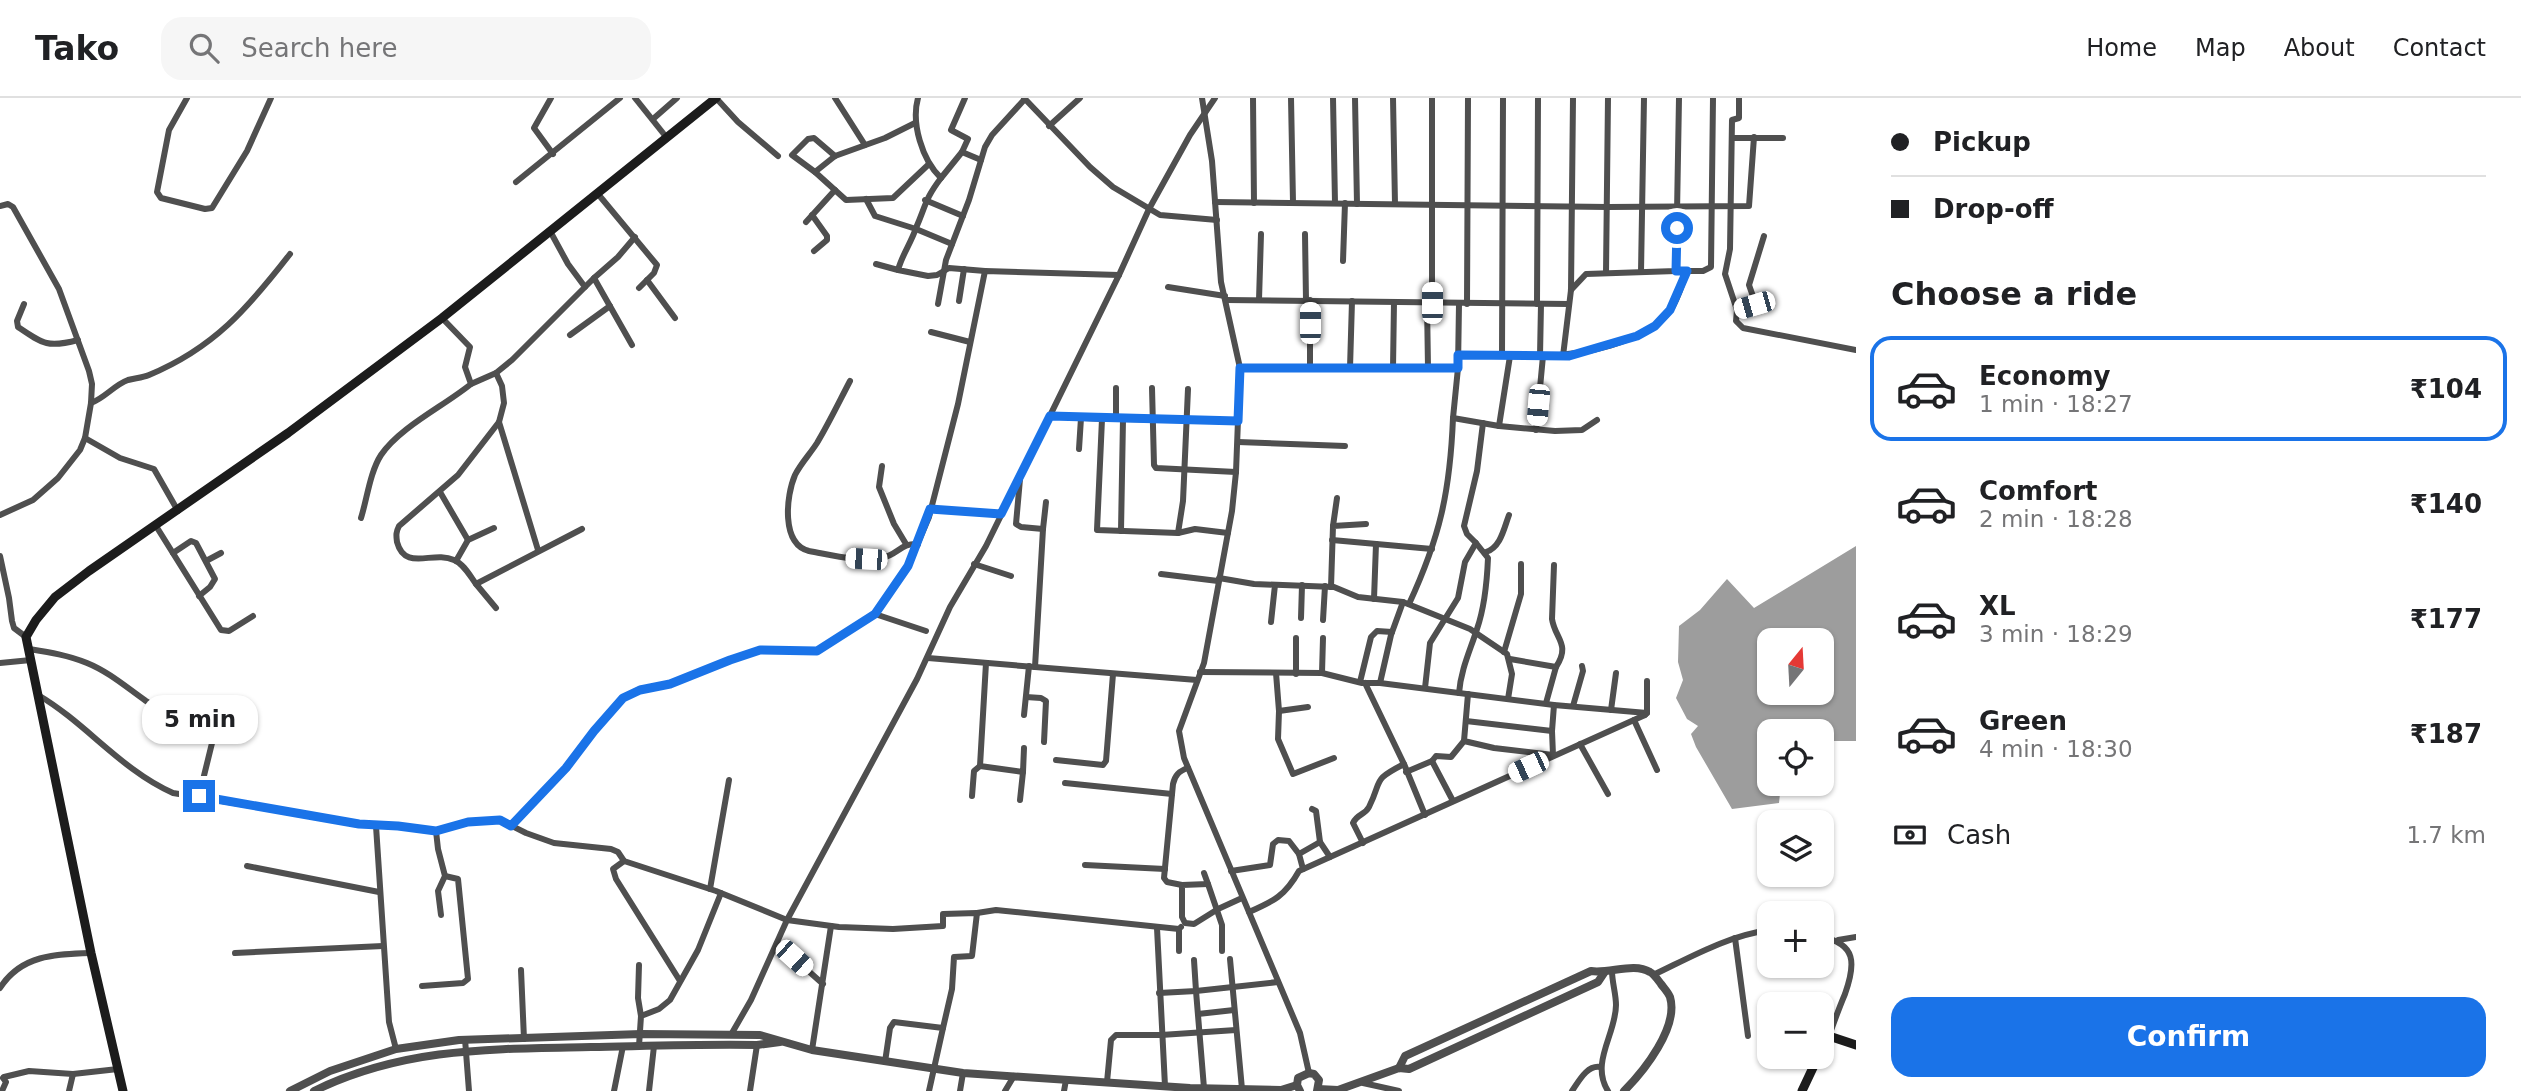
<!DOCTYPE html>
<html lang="en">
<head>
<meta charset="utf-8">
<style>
  :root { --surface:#fff; --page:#f6f6f6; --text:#202124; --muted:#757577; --line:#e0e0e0; --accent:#1a73e8 }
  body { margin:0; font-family:"DejaVu Sans",sans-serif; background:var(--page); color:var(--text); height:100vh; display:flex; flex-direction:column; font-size:26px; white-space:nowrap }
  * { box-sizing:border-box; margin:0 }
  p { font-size:23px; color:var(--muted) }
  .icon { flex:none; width:38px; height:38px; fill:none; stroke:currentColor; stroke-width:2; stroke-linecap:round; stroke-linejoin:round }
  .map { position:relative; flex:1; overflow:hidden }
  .side { display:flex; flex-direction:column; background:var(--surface); width:665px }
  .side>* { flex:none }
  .hud { display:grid; align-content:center; height:154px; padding:0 35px; background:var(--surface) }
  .needle { width:46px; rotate:18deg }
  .tools { position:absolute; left:1757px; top:530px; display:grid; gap:14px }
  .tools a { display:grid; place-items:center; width:77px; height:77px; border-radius:14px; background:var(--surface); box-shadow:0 2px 5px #0004; font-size:35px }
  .end { position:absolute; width:32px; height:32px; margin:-16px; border:9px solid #1a73e8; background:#fff; box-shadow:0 0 0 4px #fff }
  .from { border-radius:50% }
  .bubble { position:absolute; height:49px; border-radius:21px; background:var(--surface); box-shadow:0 2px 5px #0004; font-size:23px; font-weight:700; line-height:49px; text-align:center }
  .car { position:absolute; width:21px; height:42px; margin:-21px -10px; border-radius:9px; box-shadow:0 0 5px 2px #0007; background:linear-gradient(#fff 24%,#345 0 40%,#fff 0 76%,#345 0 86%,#fff 0) }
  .hud b { display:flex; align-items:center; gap:24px; height:66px; font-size:26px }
  .hud b+b { border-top:2px solid var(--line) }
  .hud i { width:18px; height:18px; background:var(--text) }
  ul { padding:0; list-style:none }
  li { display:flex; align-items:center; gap:21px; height:105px; margin:0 14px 10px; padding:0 21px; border:4px solid transparent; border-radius:21px }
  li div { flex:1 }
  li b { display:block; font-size:26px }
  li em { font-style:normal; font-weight:700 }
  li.selected { border-color:var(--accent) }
  li>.icon { width:63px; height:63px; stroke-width:1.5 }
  h2 { padding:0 35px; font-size:32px; line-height:84px }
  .pay { display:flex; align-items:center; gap:18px; height:77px; padding:0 35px; font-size:26px }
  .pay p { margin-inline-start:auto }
  .cta { display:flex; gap:14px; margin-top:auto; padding:14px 35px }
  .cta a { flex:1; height:80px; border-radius:21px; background:var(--accent); color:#fff; font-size:28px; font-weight:700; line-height:80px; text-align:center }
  header { display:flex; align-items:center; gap:42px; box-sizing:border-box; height:98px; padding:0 35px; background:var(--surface); border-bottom:2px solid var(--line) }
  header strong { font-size:33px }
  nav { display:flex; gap:38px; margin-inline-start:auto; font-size:24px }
  .search { width:490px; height:63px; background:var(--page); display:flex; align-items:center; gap:18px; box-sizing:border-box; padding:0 24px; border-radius:21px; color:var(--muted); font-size:26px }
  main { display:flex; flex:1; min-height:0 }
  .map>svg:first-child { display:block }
</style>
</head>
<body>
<header>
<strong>Tako</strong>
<div class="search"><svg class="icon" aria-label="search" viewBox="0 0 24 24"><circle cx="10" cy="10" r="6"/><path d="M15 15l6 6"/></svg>Search here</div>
<nav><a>Home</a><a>Map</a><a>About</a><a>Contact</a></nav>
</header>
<main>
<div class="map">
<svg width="1856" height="993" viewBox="0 0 1856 993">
  <rect width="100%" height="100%" fill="#fff"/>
  <path fill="#9d9d9d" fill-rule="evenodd" d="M1856,448V643H1822V634H1769V686H1781L1779,705L1732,711L1696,649L1691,636L1698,628L1687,621L1676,600L1683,582L1678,564L1679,528L1700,512L1727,481L1754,510ZM1769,542H1822V595H1769Z"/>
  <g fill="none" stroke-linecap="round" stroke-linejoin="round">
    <g stroke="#4f4f4f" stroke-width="6">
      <path d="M187,0L169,32L157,94L161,100L205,111L212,110L247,53L271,0"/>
      <path d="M551,0L534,30L553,56"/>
      <path d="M635,0L667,40"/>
      <path d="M716,0L738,24L778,58"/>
      <path d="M835,0L865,47"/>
      <path d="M918,0C911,25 922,62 941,80C925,101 926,107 916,130C911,145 902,157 898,172L928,178L937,177L949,170L985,173"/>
      <path d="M1024,0L1090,69L1113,89L1160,117L1217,122"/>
      <path d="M1202,0L1212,63L1221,184L1240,270L1236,374L1232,413L1204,565L1179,633L1184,660L1300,935L1309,975"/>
      <path d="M1253,0L1254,105"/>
      <path d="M1291,0L1293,104"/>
      <path d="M1333,0L1335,105"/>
      <path d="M1355,0L1357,106"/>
      <path d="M1393,0L1395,106"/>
      <path d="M1739,0V20L1732,22L1730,151L1725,176L1737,212L1736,223L1743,230L1856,252"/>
      <path d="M653,21L677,0"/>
      <path d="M915,25L885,40L835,58L815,74L846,102L893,100L929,66"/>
      <path d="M1049,28L1080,0"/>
      <path d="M1733,40H1783"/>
      <path d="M962,54L968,41L951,32L965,0"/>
      <path d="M815,74L792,57L808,41L814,40L835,58"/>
      <path d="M941,80L962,54L981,62"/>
      <path d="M516,84L620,0"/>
      <path d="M598,96L657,167L654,175L639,190"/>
      <path d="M866,101L875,118L916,131L952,146"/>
      <path d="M925,102L963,118"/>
      <path d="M1215,104L1608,109L1749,108L1754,39"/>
      <path d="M0,108L8,106L13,109L59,191L89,273L92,286L91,305L85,340L80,352L58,380L33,402L0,417"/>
      <path d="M812,117L827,138V142L814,153"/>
      <path d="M806,124L835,92"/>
      <path d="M1305,136L1306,202"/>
      <path d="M1343,163L1345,105"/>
      <path d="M876,166L898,172"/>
      <path d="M1676,173H1703L1711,169L1713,0"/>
      <path d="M1641,174L1644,0"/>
      <path d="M1606,175L1608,0"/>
      <path d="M594,180L618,159L635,139"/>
      <path d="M647,182L675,220"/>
      <path d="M585,189L594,180L632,247"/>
      <path d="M1168,189L1225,198"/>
      <path d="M1571,192L1586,176L1676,173L1679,0"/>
      <path d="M1226,202L1569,206"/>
      <path d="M1259,202L1261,136"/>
      <path d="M959,203L964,171"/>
      <path d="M1427,205L1428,270"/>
      <path d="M1432,205V0"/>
      <path d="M24,206L17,223L18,229C43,246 48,250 78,242"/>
      <path d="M938,206L946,162L969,102L985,49L992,37L1024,2"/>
      <path d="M1467,206L1468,0"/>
      <path d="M1537,206L1538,0"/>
      <path d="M1737,212L1754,207L1755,204L1749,187L1764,138"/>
      <path d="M931,234L970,244"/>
      <path d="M570,237L610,208"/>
      <path d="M1458,257L1540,258L1541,206"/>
      <path d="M1502,257L1503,0"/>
      <path d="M1540,258C1578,258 1646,245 1670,213C1678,202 1682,186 1687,173"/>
      <path d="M1563,258L1571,192L1573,0"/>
      <path d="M1240,270H1310V202"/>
      <path d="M1310,270H1458L1459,206"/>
      <path d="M1350,270L1352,203"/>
      <path d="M1393,270L1394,204"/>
      <path d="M1458,270L1453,320L1499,328L1510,258"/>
      <path d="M496,275L512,262L585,189L568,166L550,133"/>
      <path d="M850,283C839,304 829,325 817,345C810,356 801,365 795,377C786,398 781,446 809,453C832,457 858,464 882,460C899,456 900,445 918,446"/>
      <path d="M471,286L496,275L502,288L504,305L499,324L458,377L399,428C396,434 396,437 397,444C405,474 433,452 454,462C464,466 470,478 476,486L582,431"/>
      <path d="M1116,290V320"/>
      <path d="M1152,290L1154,367L1156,370L1236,374"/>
      <path d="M1188,291L1183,403L1178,435L1195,431L1228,435"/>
      <path d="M91,305C105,300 114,287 128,282C135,280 142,280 149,277C214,250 248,210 290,156"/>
      <path d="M1050,318L1102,321L1097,432L1178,435"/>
      <path d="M1102,321H1123L1121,433"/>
      <path d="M1123,321L1238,323"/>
      <path d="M499,324L538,452"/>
      <path d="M1499,328L1555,333L1582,332L1597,322"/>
      <path d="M1536,332L1543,258"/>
      <path d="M85,340L120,360L154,371L178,413"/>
      <path d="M1238,344L1345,348"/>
      <path d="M1079,351L1081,320"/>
      <path d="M882,368L879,389L894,426L906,446"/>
      <path d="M1020,381L1016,426L1021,429L1043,431L1035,569L1197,582"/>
      <path d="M440,394L468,442"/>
      <path d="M930,411L1001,416"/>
      <path d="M361,420C367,401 370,374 381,357C400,329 444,308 471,286L465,269L470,249L442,220"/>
      <path d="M156,428L221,532L229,533L253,518"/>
      <path d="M1333,428L1337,400"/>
      <path d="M1043,431L1046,404"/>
      <path d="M1332,442L1432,451"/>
      <path d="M1486,454C1501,449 1504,430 1509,417"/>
      <path d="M173,455L191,443L196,445L215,481L210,489L199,498"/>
      <path d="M0,458L9,500L12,523L14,530L26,539"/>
      <path d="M206,463L221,455"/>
      <path d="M456,463L468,442L494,430"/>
      <path d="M974,466L1011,478"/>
      <path d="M1554,467L1552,521C1555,541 1571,546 1556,569"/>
      <path d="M1161,476L1218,483"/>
      <path d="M1219,480L1254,486L1334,489L1358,499L1403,504L1470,531L1507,556L1512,576L1508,601"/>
      <path d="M476,486L496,510"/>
      <path d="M1331,489L1333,428L1366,426"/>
      <path d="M1374,501L1376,446"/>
      <path d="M1409,506C1440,439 1450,394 1453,320"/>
      <path d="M875,516L926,533"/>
      <path d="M1301,520L1302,487"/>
      <path d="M1323,522L1325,488"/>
      <path d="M1271,524L1275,487"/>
      <path d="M29,551C48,554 68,557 87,565C109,574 126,589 146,603C167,617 191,627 214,637L199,698"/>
      <path d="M1504,554L1521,496V466"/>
      <path d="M928,560L1035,569"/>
      <path d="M1510,561L1556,569L1546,605"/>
      <path d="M0,565L31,562"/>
      <path d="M986,565L980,668L1023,674L1024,650"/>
      <path d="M1200,574L1322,575L1362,585H1380L1554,607L1647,615L1645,617"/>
      <path d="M1276,575L1279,613L1278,641L1293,676L1334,660"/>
      <path d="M1322,575L1323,540"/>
      <path d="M1296,576V540"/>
      <path d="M1360,584L1371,539L1377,533L1392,534"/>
      <path d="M1365,585L1404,666L1425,717"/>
      <path d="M1380,585L1391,537L1403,504"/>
      <path d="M1425,590L1430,545L1458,500L1465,464L1476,445L1467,436L1464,428L1477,373L1483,325"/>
      <path d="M1459,595C1461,571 1470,553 1477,531C1485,508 1487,484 1488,460L1476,445"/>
      <path d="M1468,596L1464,643L1494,650L1553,657L1552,633L1554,607"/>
      <path d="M38,597C86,625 121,672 173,695L359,726L398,728L436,733"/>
      <path d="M1026,599L1041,600L1046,603L1044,644"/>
      <path d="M1573,608L1583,573L1582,568"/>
      <path d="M1611,612L1616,575"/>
      <path d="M1279,613L1308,609"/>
      <path d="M1647,615V583"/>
      <path d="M1024,617L1029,568"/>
      <path d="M1634,622L1657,672"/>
      <path d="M1466,623L1552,633"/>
      <path d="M1580,646L1608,696"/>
      <path d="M1056,662L1103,667L1106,663L1113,576"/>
      <path d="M1432,663L1436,658L1451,659L1464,643"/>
      <path d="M1406,674L1432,663L1453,703"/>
      <path d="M1065,685L1172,696"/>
      <path d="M972,698L974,673L980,668"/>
      <path d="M1020,702L1023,674"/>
      <path d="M1312,711L1316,713L1320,744"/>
      <path d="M376,728L389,924L396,951"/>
      <path d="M511,728L566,670L594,633L623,600L640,591L670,586L731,562L760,552L817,553L875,516L908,468L929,419L958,306L985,173L1119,177"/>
      <path d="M1363,745L1353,725C1357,716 1365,717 1369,709C1383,681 1371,683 1404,666"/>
      <path d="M624,763L613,771L616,781L680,883"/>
      <path d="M1085,767L1165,771"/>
      <path d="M247,768L379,794"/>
      <path d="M1303,771L1299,756L1320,744L1330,759"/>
      <path d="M1231,773L1270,767L1273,746L1278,742L1289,743L1299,756"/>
      <path d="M1204,775L1208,786L1182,787V819L1185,825L1194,826L1218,811L1242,800"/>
      <path d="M1208,786L1222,827V853"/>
      <path d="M1182,787L1167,784L1164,780L1173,686C1175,677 1179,673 1188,670"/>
      <path d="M710,791L729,682"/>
      <path d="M1249,814C1274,803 1285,798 1299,773L1645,617"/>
      <path d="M977,815L996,812L1179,831"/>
      <path d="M441,817L438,793L445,778L438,751L436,733L468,724L500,722L526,735L554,745L611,751L618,754L624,763L716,793L787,822L751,902L732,935"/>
      <path d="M1157,830L1165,988"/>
      <path d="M1822,839C1856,846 1856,865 1845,896C1839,910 1834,924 1829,938"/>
      <path d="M1735,840L1748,938"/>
      <path d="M1838,842L1856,839"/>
      <path d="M777,845L823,886"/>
      <path d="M1179,853V831L1181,829"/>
      <path d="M235,855L383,848"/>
      <path d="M1230,861L1242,991"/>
      <path d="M639,867L638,900L641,918"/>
      <path d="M521,872L524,941"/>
      <path d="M1653,877C1691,859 1727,838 1769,832"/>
      <path d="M422,888L463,885L468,881L458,781L445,778"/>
      <path d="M0,890C21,857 55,856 91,855"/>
      <path d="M1159,895L1196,893L1194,862"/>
      <path d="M1198,916L1234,912"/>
      <path d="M943,930L952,891L954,859L972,858L977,815L943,816V828L893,831L839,829L787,822L917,581L950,509L986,448L1119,177L1149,111L1190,37L1215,0"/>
      <path d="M465,941L469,993"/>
      <path d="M639,948L641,918L659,911L670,902L698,852L721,795"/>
      <path d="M812,952L831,828"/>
      <path d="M885,964L890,930L894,924L943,930L929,993"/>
      <path d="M4,979L29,973L73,976L118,971"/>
      <path d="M1107,984L1111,942L1116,937H1161L1236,932"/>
      <path d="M1363,985L1399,993"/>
      <path d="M1204,990L1196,893L1278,884"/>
      <path d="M2,993L6,984L3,980"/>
      <path d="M69,993L73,976"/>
      <path d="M614,993L623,948"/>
      <path d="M649,993L654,948"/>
      <path d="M750,993L757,947"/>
      <path d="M960,993L963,975"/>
      <path d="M1005,993L1014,978"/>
      <path d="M1064,993L1066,982"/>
      <path d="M1572,993C1579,983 1587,967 1600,969"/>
      <path d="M1608,993C1590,965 1616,936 1616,907C1616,896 1612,884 1612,873"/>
    </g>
    <g stroke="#4f4f4f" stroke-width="8">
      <path d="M1399,970L1405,958L1591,873C1609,876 1634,864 1650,874C1654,876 1658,882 1661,886C1664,890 1668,894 1670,899C1679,929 1644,973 1624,993"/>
      <path d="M1318,991L1338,992L1399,970L1409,971L1598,884L1604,875"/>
      <path d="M290,993L330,973L396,951L459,942L641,936L760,937L812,952L963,975L1190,990L1281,992L1297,987"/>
      <path d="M314,993C404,949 493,951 591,949C646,948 702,946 757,947L780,944"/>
      <path d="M1300,993L1297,987L1298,980L1309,975L1314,976L1319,982L1317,993"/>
    </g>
    <g stroke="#1c1c1c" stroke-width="9">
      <path d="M1822,952L1829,938L1856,947"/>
      <path d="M123,993L91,855L26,539L36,522L55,499L89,473L288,335L442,220L716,0"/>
      <path d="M1802,993L1818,959"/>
    </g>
  </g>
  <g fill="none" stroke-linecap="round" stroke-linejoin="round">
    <path stroke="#1a73e8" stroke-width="9" d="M199,698L359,726L398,728L436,733L468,724L500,722L511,728L566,670L594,633L623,600L640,592L670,586L730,562L760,552L817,553L875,516L908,468L930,411L1001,416L1050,318L1238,323L1240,270H1458V257L1569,258L1637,238L1655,228L1670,212L1687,173H1676L1677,130"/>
  </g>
</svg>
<div class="tools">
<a><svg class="needle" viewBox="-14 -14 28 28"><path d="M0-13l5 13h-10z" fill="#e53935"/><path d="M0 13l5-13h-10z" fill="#757577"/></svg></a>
<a><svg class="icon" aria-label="locate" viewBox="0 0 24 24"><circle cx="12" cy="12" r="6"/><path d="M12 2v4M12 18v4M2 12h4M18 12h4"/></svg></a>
<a><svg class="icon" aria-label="layers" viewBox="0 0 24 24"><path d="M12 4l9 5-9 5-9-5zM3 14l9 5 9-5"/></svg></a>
<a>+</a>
<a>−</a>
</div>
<i class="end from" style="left:1677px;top:130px"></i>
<i class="end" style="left:199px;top:698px"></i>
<div class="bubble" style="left:142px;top:597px;width:116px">5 min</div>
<i class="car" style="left:1432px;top:205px;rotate:0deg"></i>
<i class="car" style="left:1754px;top:207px;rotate:254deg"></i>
<i class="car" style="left:1310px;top:225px;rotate:0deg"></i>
<i class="car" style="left:1538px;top:307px;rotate:185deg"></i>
<i class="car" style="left:866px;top:461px;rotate:273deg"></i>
<i class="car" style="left:1528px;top:669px;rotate:245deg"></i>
<i class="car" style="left:794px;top:860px;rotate:132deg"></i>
</div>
<section class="side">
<div class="hud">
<b><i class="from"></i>Pickup</b>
<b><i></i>Drop-off</b>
</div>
<h2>Choose a ride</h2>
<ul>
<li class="selected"><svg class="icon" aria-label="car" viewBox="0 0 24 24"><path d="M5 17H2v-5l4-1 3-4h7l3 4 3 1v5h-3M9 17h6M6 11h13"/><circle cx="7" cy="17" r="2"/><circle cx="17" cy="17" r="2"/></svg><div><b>Economy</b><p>1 min · 18:27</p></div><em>₹104</em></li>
<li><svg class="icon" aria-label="car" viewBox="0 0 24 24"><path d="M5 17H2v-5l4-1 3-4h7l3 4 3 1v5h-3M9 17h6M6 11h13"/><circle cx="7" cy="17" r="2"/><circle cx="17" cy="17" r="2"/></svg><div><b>Comfort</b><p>2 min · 18:28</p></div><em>₹140</em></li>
<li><svg class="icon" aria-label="car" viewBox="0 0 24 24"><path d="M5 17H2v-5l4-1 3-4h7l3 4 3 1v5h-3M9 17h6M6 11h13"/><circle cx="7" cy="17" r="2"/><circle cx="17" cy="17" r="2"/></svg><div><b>XL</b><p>3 min · 18:29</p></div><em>₹177</em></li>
<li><svg class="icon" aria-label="car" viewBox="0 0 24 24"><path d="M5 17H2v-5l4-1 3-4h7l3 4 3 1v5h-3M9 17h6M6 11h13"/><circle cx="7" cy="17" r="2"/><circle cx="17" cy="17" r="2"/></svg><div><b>Green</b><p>4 min · 18:30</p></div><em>₹187</em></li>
</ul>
<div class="pay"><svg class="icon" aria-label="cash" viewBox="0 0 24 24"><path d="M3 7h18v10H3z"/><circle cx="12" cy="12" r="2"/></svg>Cash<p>1.7 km</p></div>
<div class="cta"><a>Confirm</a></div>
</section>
</main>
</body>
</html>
